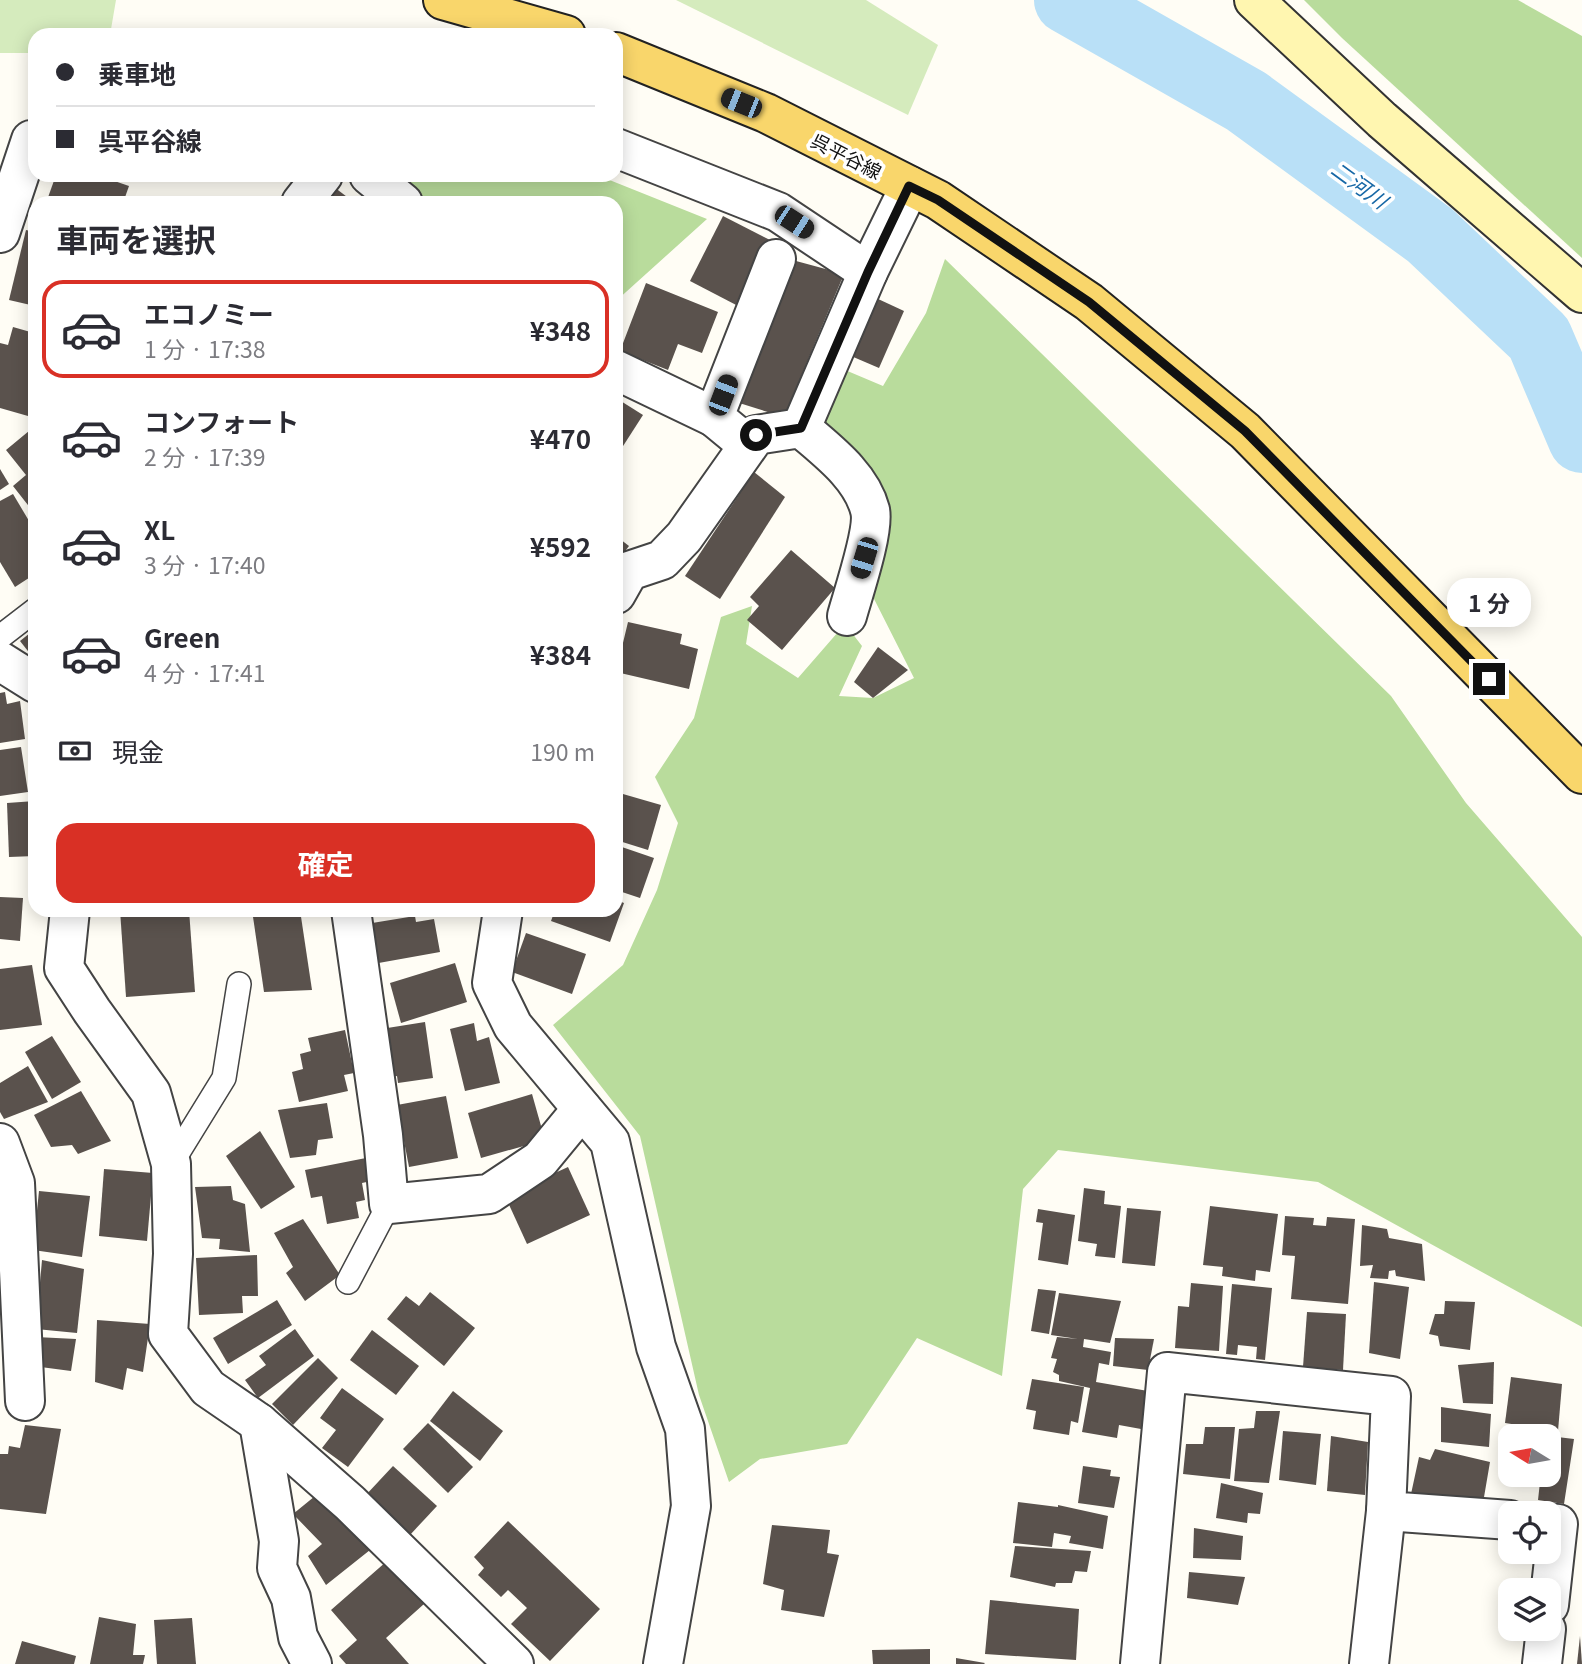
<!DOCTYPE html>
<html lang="ja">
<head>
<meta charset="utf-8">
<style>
  :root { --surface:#fff; --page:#f2f2f3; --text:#2b2b33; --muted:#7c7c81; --line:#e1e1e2; --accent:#d93025 }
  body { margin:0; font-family:Georgia,"Noto Sans JP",serif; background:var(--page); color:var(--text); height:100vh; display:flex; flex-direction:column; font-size:26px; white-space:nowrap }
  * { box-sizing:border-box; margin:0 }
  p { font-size:23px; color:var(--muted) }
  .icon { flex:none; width:38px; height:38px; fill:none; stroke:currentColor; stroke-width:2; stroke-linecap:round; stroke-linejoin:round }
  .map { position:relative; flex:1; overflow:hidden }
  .side { position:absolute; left:28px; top:196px; width:595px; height:721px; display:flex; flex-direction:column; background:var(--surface); border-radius:21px; box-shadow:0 4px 18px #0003 }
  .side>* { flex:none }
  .banner { position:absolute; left:28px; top:28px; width:595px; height:154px; border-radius:21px; box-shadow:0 4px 18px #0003; display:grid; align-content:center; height:154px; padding:0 28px; background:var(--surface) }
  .needle { width:46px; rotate:281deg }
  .controls { position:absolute; left:1498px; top:1424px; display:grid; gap:14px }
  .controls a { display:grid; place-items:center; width:63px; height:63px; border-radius:14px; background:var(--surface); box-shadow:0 4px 18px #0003; font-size:35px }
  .end { position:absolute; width:32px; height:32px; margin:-16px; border:9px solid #111; background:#fff; box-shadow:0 0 0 4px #fff }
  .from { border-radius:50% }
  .bubble { position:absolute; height:49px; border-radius:21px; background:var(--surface); box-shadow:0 4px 18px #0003; font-size:23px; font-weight:700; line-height:49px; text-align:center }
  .car { position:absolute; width:21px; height:42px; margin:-21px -10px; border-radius:9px; box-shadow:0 0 5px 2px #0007; background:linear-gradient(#222 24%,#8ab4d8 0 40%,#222 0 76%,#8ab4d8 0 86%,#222 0) }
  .banner b { display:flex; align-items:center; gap:24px; height:66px; font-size:26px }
  .banner b+b { border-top:2px solid var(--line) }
  .banner i { width:18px; height:18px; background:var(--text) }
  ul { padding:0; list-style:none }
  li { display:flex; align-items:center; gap:21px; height:98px; margin:0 14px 10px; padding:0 14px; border:4px solid transparent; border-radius:21px }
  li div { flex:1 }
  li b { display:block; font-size:26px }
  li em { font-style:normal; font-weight:700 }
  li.current { border-color:var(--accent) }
  li>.icon { width:63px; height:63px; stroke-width:1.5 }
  h2 { padding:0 28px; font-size:32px; line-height:84px }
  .pay { display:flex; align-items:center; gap:18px; height:77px; padding:0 28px; font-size:26px }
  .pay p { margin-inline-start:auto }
  .cta { display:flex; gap:14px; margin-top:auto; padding:14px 28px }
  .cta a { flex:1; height:80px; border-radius:21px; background:var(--accent); color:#fff; font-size:28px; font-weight:700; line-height:80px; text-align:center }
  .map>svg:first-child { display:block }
</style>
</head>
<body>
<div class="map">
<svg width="1582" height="1664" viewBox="0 0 1582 1664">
  <rect width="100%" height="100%" fill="#fffdf5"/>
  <g fill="#d5ebbd">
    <path d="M0,0H116L110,35H35V53H0Z"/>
    <path d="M676,0H866L938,45L908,115Z"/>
  </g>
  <g fill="#b9dc9c">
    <path d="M1304,0H1518L1582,36V258L1342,38Z"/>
    <path d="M386,175H597L707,219L616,301V203H420Z"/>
    <path d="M945,259L1391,696L1466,803L1582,937V1327L1318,1182L1058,1150L1023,1189L1002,1376L917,1338L847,1444L760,1459L729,1482L699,1395L640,1136L553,1025L623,965L657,890L678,823L655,777L694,718L721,617L752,606L746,644L798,678L845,624L862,646L839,696L873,698L914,678L869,589L882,541L812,418L838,367L883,386L926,313Z"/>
  </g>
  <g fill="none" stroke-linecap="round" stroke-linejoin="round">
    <path stroke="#b9e0f7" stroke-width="68" d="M1068,0L1246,101L1430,235L1539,338L1582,439"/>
  </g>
  <g fill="#5a524d">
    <path d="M56,175H97L129,186L123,203H46Z"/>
    <path d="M334,187L355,203H322Z"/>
    <path d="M723,216L774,242L740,307L690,281Z"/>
    <path d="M26,230L35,232V306L9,300Z"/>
    <path d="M785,258L844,274L784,417L736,402Z"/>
    <path d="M646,283L718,312L702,353L678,344L668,370L620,351Z"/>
    <path d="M876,298L904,311L879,368L851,356Z"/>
    <path d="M13,327L34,333L32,341L35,342V418L0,408V343L8,345Z"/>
    <path d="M616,398L643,415L616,457Z"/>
    <path d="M35,426V514L13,486L26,475L6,450Z"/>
    <path d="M0,469L9,484L0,490Z"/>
    <path d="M754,472L785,497L720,599L685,576Z"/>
    <path d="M13,494L35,531V574L15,587L0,562V501Z"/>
    <path d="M616,536L629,546L616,563Z"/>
    <path d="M791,550L835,588L782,650L747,620L759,606L750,597Z"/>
    <path d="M628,622L682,634L680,644L698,649L689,689L616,672Z"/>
    <path d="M35,629V660L20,641Z"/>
    <path d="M878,647L908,670L873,698L854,682Z"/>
    <path d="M5,692L7,704L20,701L25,739L0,743V693Z"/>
    <path d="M21,747L28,792L0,796V750Z"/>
    <path d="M35,747V786H33L28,748Z"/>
    <path d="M616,792L661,805L648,850L616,840Z"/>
    <path d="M35,801V856L9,857L7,803Z"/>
    <path d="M616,845L654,858L640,898L616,890Z"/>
    <path d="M0,897L23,898L20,941L0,939Z"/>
    <path d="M616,900L624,903L610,942L551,921L555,910H616Z"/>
    <path d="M120,910H189L195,992L126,997Z"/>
    <path d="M252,910H300L312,990L264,992Z"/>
    <path d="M415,916L416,922L434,919L440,952L373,964L366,924Z"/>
    <path d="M526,933L586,954L572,994L512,972Z"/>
    <path d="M455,963L467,1002L401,1023L390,983Z"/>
    <path d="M32,965L42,1025L0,1030V969Z"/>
    <path d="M425,1022L433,1078L398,1083L397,1076L388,1078L381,1029Z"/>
    <path d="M474,1023L477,1041L489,1037L500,1083L465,1091L450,1029Z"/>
    <path d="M345,1030L354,1073L344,1075L348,1091L299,1102L292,1072L303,1069L300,1054L311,1051L308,1038Z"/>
    <path d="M52,1036L81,1082L52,1099L25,1052Z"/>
    <path d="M28,1066L48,1102L4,1119L0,1112V1083Z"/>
    <path d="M81,1091L111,1141L78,1154L72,1145L51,1147L34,1115Z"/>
    <path d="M532,1094L545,1140L481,1158L468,1113Z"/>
    <path d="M446,1096L458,1158L409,1167L397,1105Z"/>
    <path d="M327,1103L333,1138L318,1140L316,1155L290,1158L278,1110Z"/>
    <path d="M260,1131L295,1187L261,1209L226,1156Z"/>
    <path d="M371,1157L376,1180L362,1183L365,1200L356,1202L359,1218L327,1224L322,1196L311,1198L305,1170Z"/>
    <path d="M568,1167L590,1215L527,1244L505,1196Z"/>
    <path d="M104,1169L153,1173L147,1241L99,1236Z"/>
    <path d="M231,1186L233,1200L245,1204L250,1252L219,1249L220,1239L202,1238L195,1187Z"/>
    <path d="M1084,1188L1105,1191L1104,1204L1121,1206L1115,1258L1095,1256L1097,1244L1078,1241Z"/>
    <path d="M39,1191L90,1196L82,1257L33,1250Z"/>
    <path d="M1210,1206L1278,1214L1270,1272L1256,1270L1255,1281L1222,1276L1223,1267L1203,1265Z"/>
    <path d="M1127,1208L1161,1211L1155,1266L1122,1263Z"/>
    <path d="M1038,1209L1075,1215L1068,1265L1038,1260L1043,1223L1036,1222Z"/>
    <path d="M1285,1216L1314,1218L1313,1225L1326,1226L1327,1217L1355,1219L1348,1304L1291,1299L1295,1256L1282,1255Z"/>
    <path d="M303,1219L340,1275L305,1301L286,1273L293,1267L274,1233Z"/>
    <path d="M1362,1225L1387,1229L1389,1238L1422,1244L1425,1281L1396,1276L1395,1270L1389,1271L1388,1279L1370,1278L1373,1265L1360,1266Z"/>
    <path d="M257,1255L258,1296H242L243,1313L199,1315L196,1258Z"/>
    <path d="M42,1260L84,1269L77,1333L36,1329Z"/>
    <path d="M1374,1282L1409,1287L1400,1359L1369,1353Z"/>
    <path d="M1191,1283L1223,1286L1219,1351L1175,1348L1178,1306L1189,1307Z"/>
    <path d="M1232,1284L1272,1288L1265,1360L1256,1359L1257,1347L1238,1345L1237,1355L1226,1354Z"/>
    <path d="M1038,1289L1056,1291L1049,1334L1031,1331Z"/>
    <path d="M430,1292L475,1328L444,1366L387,1319L406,1296L419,1306Z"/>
    <path d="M1059,1293L1121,1301L1110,1343L1084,1339L1083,1347L1111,1352L1109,1365L1099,1363L1096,1382L1148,1391L1141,1429L1119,1425L1117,1438L1082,1432L1090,1388L1059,1381V1375L1053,1372L1057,1359L1051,1358L1057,1337L1078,1339L1051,1335Z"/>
    <path d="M277,1300L292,1325L228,1364L213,1338Z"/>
    <path d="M1445,1301L1475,1302L1470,1350L1440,1346L1438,1336L1429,1334L1435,1314H1444Z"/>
    <path d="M1307,1312L1346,1314L1343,1370L1303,1367Z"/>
    <path d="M97,1320L150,1324L143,1372L127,1368L123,1390L95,1382Z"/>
    <path d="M295,1329L314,1356L258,1398L245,1380L266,1365L259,1356Z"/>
    <path d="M372,1330L419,1366L396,1395L350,1360Z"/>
    <path d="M36,1337L76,1339L71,1371L33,1366Z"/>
    <path d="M1115,1338L1154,1339L1148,1370L1113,1366Z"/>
    <path d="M318,1358L338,1378L293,1425L272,1404Z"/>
    <path d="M1494,1362L1493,1404L1463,1403L1458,1365Z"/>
    <path d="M1511,1377L1562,1384L1558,1431L1505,1423Z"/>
    <path d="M1032,1379L1084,1387L1078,1423L1071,1421L1069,1435L1033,1429L1036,1411L1026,1409Z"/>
    <path d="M342,1388L384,1419L348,1467L322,1448L336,1430L320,1418Z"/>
    <path d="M453,1391L503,1431L480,1461L430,1421Z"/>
    <path d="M1441,1407L1491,1414L1489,1447L1441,1442Z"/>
    <path d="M1256,1411H1280L1269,1483L1234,1481L1239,1429L1254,1428Z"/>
    <path d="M428,1423L473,1467L448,1493L403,1449Z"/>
    <path d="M25,1425L61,1429L46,1514L0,1509V1454H8L9,1446L20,1448Z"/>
    <path d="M1205,1427H1235L1230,1479L1183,1474L1186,1444H1203Z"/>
    <path d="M1283,1431L1321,1434L1316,1485L1279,1480Z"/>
    <path d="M1515,1432L1541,1435V1437H1515Z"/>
    <path d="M1331,1436L1368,1442L1365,1495L1327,1491Z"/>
    <path d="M1549,1436L1574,1439L1564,1504L1538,1500L1540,1482L1515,1476L1549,1475Z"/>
    <path d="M1435,1449L1490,1462L1483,1503L1411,1494L1419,1457L1430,1460Z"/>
    <path d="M393,1466L437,1506L409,1536L364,1497Z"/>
    <path d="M1083,1466L1111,1470L1110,1476L1120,1477L1114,1508L1078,1503Z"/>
    <path d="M1221,1483L1263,1493L1260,1514L1248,1513L1247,1523L1216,1518Z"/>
    <path d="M320,1492L370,1550L326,1585L308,1556L322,1544L293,1514Z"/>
    <path d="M1018,1502L1058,1507V1505L1108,1516L1103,1549L1069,1543L1071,1536L1054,1533L1052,1547L1013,1543Z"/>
    <path d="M508,1521L600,1609L550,1661L511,1624L527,1608L508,1590L501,1597L478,1575L484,1568L474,1557Z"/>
    <path d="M772,1525L830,1530L827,1553L839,1555L824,1617L781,1610L784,1590L763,1584Z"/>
    <path d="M1194,1528L1243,1536L1241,1560L1193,1558Z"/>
    <path d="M1015,1546L1091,1551L1087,1572L1075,1571L1072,1583H1056L1055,1587L1010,1577Z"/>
    <path d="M387,1561L424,1604L386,1638L409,1664H346L339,1656L357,1640L331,1610Z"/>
    <path d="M1189,1572L1245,1577L1238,1605L1187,1598Z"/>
    <path d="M990,1600L1079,1609L1076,1660L985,1654Z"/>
    <path d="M99,1617L136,1624L133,1655H145L143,1664H90Z"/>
    <path d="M192,1618L196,1664H157L154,1620Z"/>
    <path d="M1580,1636L1582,1664H1577Z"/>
    <path d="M22,1641L76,1656L74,1664H15Z"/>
    <path d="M930,1649V1664H873L872,1650Z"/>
    <path d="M956,1658L985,1663L984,1664H956Z"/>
  </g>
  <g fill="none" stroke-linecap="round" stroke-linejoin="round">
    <defs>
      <g id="lane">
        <path d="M0,637L35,610"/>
        <path d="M171,1164L224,1078L239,984"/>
        <path d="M348,1282L389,1204"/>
      </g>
      <g id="street">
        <path d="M616,148L778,212L868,272"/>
        <path d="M369,175L403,203"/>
        <path d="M301,203L323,175"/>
        <path d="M0,233L31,140"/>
        <path d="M616,370L714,417"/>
        <path d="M801,428L868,272L910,186"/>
        <path d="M748,445L714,417L776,259"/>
        <path d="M616,594L629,571L662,560L684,537L756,435L801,428C826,450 861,475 870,510C875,529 853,594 847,616"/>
        <path d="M0,661L35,683"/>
        <path d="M70,910L64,968L92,1011L151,1093L171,1164L173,1254L168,1334L208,1388L259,1423L350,1503L514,1664"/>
        <path d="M351,910L383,1135L389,1204L489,1194L540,1160L582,1109"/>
        <path d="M503,910L492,983L513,1026L610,1142L656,1347L685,1429L691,1506L663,1664"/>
        <path d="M0,1143L15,1183L25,1401"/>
        <path d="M259,1423L279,1541L277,1568L291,1598L298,1637L312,1664"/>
        <path d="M1549,1523L1558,1524L1549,1605"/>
        <path d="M1140,1664L1167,1372L1391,1396L1386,1511L1510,1520"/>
        <path d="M1369,1664L1386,1511"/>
        <path d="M1542,1664L1546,1629"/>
      </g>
      <path id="secondary" d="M1254,0L1382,120L1582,293"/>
      <g id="primary">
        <path d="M443,0L566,35"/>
        <path d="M616,52L766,113L938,200L1089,302L1245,431L1582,774"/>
      </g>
    </defs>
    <use href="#lane" stroke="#444" stroke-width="26"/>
    <use href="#street" stroke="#444" stroke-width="42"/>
    <use href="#secondary" stroke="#333" stroke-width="42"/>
    <use href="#primary" stroke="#222" stroke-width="42"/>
    <use href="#lane" stroke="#fff" stroke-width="23"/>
    <use href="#street" stroke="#fff" stroke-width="38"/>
    <use href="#secondary" stroke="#fff6b0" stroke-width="38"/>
    <use href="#primary" stroke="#f9d66b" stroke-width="38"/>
  </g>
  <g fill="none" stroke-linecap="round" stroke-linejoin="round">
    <path stroke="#111" stroke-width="9" d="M756,435L801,428L868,272L909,186L938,200L1089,302L1245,431L1489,679"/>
  </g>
  <g text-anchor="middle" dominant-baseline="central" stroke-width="7" stroke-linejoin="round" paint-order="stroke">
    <g font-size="19" fill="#111" stroke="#fff">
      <text transform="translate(847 155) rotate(27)">呉平谷線</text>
    </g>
    <g font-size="21" font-style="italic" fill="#1768a6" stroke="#fff">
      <text transform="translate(1360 184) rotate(36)">二河川</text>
    </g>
  </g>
</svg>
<div class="controls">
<a><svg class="needle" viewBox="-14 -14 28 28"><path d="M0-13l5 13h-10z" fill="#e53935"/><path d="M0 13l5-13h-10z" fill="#7c7c81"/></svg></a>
<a><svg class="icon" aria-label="locate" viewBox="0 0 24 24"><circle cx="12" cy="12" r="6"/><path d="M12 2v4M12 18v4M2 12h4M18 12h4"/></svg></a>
<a><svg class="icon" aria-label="layers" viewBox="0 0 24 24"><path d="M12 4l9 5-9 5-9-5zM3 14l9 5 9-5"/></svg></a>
</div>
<i class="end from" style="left:756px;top:435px"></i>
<i class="end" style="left:1489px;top:679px"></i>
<div class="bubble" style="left:1447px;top:578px;width:84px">1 分</div>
<i class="car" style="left:741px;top:103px;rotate:292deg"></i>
<i class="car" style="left:794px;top:222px;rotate:123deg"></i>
<i class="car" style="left:723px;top:395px;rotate:21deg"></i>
<i class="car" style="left:864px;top:558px;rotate:197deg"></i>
<div class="banner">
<b><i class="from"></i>乗車地</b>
<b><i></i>呉平谷線</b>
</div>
<section class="side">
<h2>車両を選択</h2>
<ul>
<li class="current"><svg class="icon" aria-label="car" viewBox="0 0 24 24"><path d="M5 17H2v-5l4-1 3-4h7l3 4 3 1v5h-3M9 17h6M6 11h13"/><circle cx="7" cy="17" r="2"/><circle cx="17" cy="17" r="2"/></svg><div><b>エコノミー</b><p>1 分 · 17:38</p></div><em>¥348</em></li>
<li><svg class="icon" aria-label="car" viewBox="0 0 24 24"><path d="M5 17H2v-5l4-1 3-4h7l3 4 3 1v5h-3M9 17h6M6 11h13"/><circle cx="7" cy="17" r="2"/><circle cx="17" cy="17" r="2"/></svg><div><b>コンフォート</b><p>2 分 · 17:39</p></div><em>¥470</em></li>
<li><svg class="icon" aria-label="car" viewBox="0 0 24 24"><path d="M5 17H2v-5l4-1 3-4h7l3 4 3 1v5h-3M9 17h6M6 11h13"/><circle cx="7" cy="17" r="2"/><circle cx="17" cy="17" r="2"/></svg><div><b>XL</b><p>3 分 · 17:40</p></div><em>¥592</em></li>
<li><svg class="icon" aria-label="car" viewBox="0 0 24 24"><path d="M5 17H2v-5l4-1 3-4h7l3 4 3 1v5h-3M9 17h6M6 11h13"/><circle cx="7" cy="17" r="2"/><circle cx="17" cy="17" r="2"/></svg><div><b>Green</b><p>4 分 · 17:41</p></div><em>¥384</em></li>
</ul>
<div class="pay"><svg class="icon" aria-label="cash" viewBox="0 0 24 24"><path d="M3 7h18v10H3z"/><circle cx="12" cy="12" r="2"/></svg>現金<p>190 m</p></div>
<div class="cta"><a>確定</a></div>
</section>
</div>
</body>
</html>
